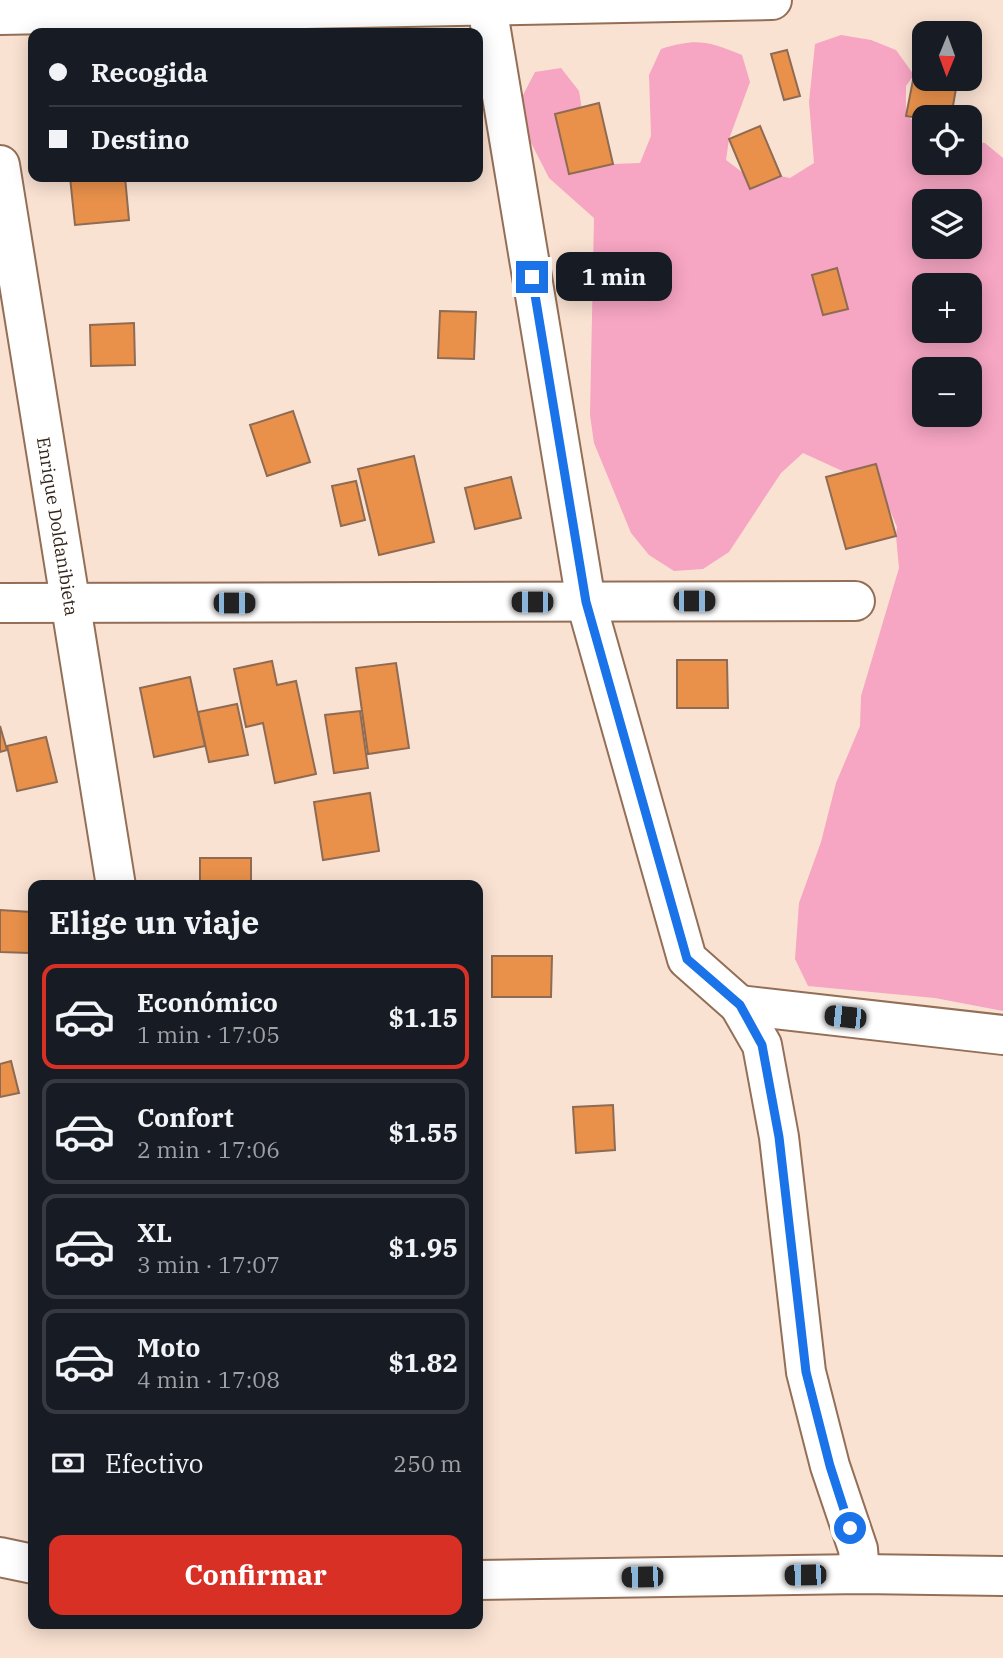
<!DOCTYPE html>
<html lang="es">
<head>
<meta charset="utf-8">
<style>
  :root { --surface:#171b24; --page:#20242c; --text:#f1f3f6; --muted:#9ea1a6; --line:#363941; --accent:#d93025 }
  body { margin:0; font-family:"IBM Plex Serif",serif; background:var(--page); color:var(--text); height:100vh; display:flex; flex-direction:column; font-size:26px; white-space:nowrap }
  * { box-sizing:border-box; margin:0 }
  p { font-size:23px; color:var(--muted) }
  .icon { flex:none; width:38px; height:38px; fill:none; stroke:currentColor; stroke-width:2; stroke-linecap:round; stroke-linejoin:round }
  .map { position:relative; flex:1; overflow:hidden }
  .sheet { position:absolute; left:28px; top:880px; width:455px; height:749px; display:flex; flex-direction:column; background:var(--surface); border-radius:14px; box-shadow:0 4px 18px #0003 }
  .sheet>* { flex:none }
  .banner { position:absolute; left:28px; top:28px; width:455px; height:154px; border-radius:14px; box-shadow:0 4px 18px #0003; display:grid; align-content:center; height:154px; padding:0 21px; background:var(--surface) }
  .needle { width:46px; rotate:181deg }
  .buttons { position:absolute; left:912px; top:21px; display:grid; gap:14px }
  .buttons a { display:grid; place-items:center; width:70px; height:70px; border-radius:14px; background:var(--surface); box-shadow:0 4px 18px #0003; font-size:35px }
  .end { position:absolute; width:32px; height:32px; margin:-16px; border:9px solid #1a73e8; background:#fff; box-shadow:0 0 0 4px #fff }
  .from { border-radius:50% }
  .bubble { position:absolute; height:49px; border-radius:14px; background:var(--surface); box-shadow:0 4px 18px #0003; font-size:23px; font-weight:700; line-height:49px; text-align:center }
  .car { position:absolute; width:21px; height:42px; margin:-21px -10px; border-radius:9px; box-shadow:0 0 5px 2px #0007; background:linear-gradient(#222 24%,#8ab4d8 0 40%,#222 0 76%,#8ab4d8 0 86%,#222 0) }
  .banner b { display:flex; align-items:center; gap:24px; height:66px; font-size:26px }
  .banner b+b { border-top:2px solid var(--line) }
  .banner i { width:18px; height:18px; background:var(--text) }
  ul { padding:0; list-style:none }
  li { display:flex; align-items:center; gap:21px; height:105px; margin:0 14px 10px; padding:0 7px; border:4px solid var(--line); border-radius:14px }
  li div { flex:1 }
  li b { display:block; font-size:26px }
  li em { font-style:normal; font-weight:700 }
  li.active { border-color:var(--accent) }
  li>.icon { width:63px; height:63px; stroke-width:1.5 }
  h2 { padding:0 21px; font-size:32px; line-height:84px }
  .pay { display:flex; align-items:center; gap:18px; height:77px; padding:0 21px; font-size:26px }
  .pay p { margin-inline-start:auto }
  .cta { display:flex; gap:14px; margin-top:auto; padding:14px 21px }
  .cta a { flex:1; height:80px; border-radius:14px; background:var(--accent); color:#fff; font-size:28px; font-weight:700; line-height:80px; text-align:center }
  .map>svg:first-child { display:block }
</style>
</head>
<body>
<div class="map">
<svg width="1003" height="1658" viewBox="0 0 1003 1658">
  <rect width="100%" height="100%" fill="#fae2d2"/>
  <path fill="#f6a5c2" fill-rule="evenodd" d="M841,35L871,40L896,50L914,75L906,86V115L924,129V163H970V141L985,143L1003,158V1011L935,998L808,986L795,959L799,903L821,842L836,783L860,726L861,696L899,568L896,536L897,527L886,501L862,480L803,453L781,473L729,552L703,569L674,571L649,555L631,533L594,443L590,415L594,218L549,178L522,125V97L535,72L561,68L579,91L583,117L592,144L613,164L640,163L651,136L649,75L661,49C697,38 707,41 742,55L750,82L729,139L726,160L750,178L781,176L790,178L814,163L809,102L815,44ZM924,201H970V247H924ZM924,285H970V331H924ZM924,369H970V415H924Z"/>
  <g fill="#e9914b" stroke="#8e6b52" stroke-width="2">
    <path d="M787,50L800,96L784,100L771,54Z"/>
    <path d="M914,75L957,83L951,117L924,119L906,116Z"/>
    <path d="M599,103L613,164L569,174L555,114Z"/>
    <path d="M760,126L781,176L750,189L729,139Z"/>
    <path d="M70,177H125L129,220L75,225Z"/>
    <path d="M837,268L848,309L823,315L812,275Z"/>
    <path d="M440,311L476,312L474,359L438,358Z"/>
    <path d="M134,323L135,365L91,366L90,325Z"/>
    <path d="M293,411L310,462L267,476L250,425Z"/>
    <path d="M414,456L434,542L379,555L358,469Z"/>
    <path d="M876,464L896,536L846,549L826,477Z"/>
    <path d="M511,477L521,518L475,529L465,488Z"/>
    <path d="M356,481L365,520L341,526L332,486Z"/>
    <path d="M677,660H727L728,708H677Z"/>
    <path d="M272,661L277,685L296,681L316,774L275,783L263,723L246,727L234,669Z"/>
    <path d="M396,663L409,748L368,754L356,668Z"/>
    <path d="M190,677L205,746L154,757L140,688Z"/>
    <path d="M237,704L248,755L209,762L198,712Z"/>
    <path d="M360,711L368,768L334,773L325,715Z"/>
    <path d="M0,726L7,750L0,752Z"/>
    <path d="M46,737L57,782L17,791L7,746Z"/>
    <path d="M370,793L379,851L323,860L314,802Z"/>
    <rect x="200" y="858" width="51" height="28"/>
    <path d="M0,910L31,912L29,953L0,952Z"/>
    <path d="M492,956H552L551,997H492Z"/>
    <path d="M11,1061L19,1093L0,1097V1064Z"/>
    <path d="M613,1105L615,1150L576,1153L573,1107Z"/>
  </g>
  <g fill="none" stroke-linecap="round" stroke-linejoin="round">
    <defs>
      <g id="minor">
        <path d="M486,0L586,602L687,959L739,1005L762,1045L779,1137L806,1372L830,1466L858,1549L860,1574"/>
        <path d="M0,15L772,0"/>
        <path id="s1" d="M0,165L116,886"/>
        <path d="M0,603L855,601"/>
        <path d="M739,1005L1003,1035"/>
        <path d="M0,1557L33,1564"/>
        <path d="M478,1580L860,1574L1003,1576"/>
      </g>
    </defs>
    <use href="#minor" stroke="#936f57" stroke-width="42"/>
    <use href="#minor" stroke="#fff" stroke-width="38"/>
  </g>
  <g fill="none" stroke-linecap="round" stroke-linejoin="round">
    <path stroke="#1a73e8" stroke-width="9" d="M532,277L586,602L687,959L740,1005L762,1045L779,1137L806,1372L830,1466L850,1528"/>
  </g>
  <g text-anchor="middle" dominant-baseline="central" stroke-width="7" stroke-linejoin="round" paint-order="stroke">
    <g font-size="18" fill="#33251a" stroke="#fff">
      <text stroke="none"><textPath href="#s1" startOffset="366">Enrique Doldanibieta</textPath></text>
    </g>
  </g>
</svg>
<div class="buttons">
<a><svg class="needle" viewBox="-14 -14 28 28"><path d="M0-13l5 13h-10z" fill="#e53935"/><path d="M0 13l5-13h-10z" fill="#9ea1a6"/></svg></a>
<a><svg class="icon" aria-label="locate" viewBox="0 0 24 24"><circle cx="12" cy="12" r="6"/><path d="M12 2v4M12 18v4M2 12h4M18 12h4"/></svg></a>
<a><svg class="icon" aria-label="layers" viewBox="0 0 24 24"><path d="M12 4l9 5-9 5-9-5zM3 14l9 5 9-5"/></svg></a>
<a>+</a>
<a>−</a>
</div>
<i class="end from" style="left:850px;top:1528px"></i>
<i class="end" style="left:532px;top:277px"></i>
<div class="bubble" style="left:556px;top:252px;width:116px">1 min</div>
<i class="car" style="left:694px;top:601px;rotate:90deg"></i>
<i class="car" style="left:532px;top:602px;rotate:270deg"></i>
<i class="car" style="left:234px;top:603px;rotate:90deg"></i>
<i class="car" style="left:845px;top:1017px;rotate:276deg"></i>
<i class="car" style="left:805px;top:1575px;rotate:269deg"></i>
<i class="car" style="left:642px;top:1577px;rotate:269deg"></i>
<div class="banner">
<b><i class="from"></i>Recogida</b>
<b><i></i>Destino</b>
</div>
<section class="sheet">
<h2>Elige un viaje</h2>
<ul>
<li class="active"><svg class="icon" aria-label="car" viewBox="0 0 24 24"><path d="M5 17H2v-5l4-1 3-4h7l3 4 3 1v5h-3M9 17h6M6 11h13"/><circle cx="7" cy="17" r="2"/><circle cx="17" cy="17" r="2"/></svg><div><b>Económico</b><p>1 min · 17:05</p></div><em>$1.15</em></li>
<li><svg class="icon" aria-label="car" viewBox="0 0 24 24"><path d="M5 17H2v-5l4-1 3-4h7l3 4 3 1v5h-3M9 17h6M6 11h13"/><circle cx="7" cy="17" r="2"/><circle cx="17" cy="17" r="2"/></svg><div><b>Confort</b><p>2 min · 17:06</p></div><em>$1.55</em></li>
<li><svg class="icon" aria-label="car" viewBox="0 0 24 24"><path d="M5 17H2v-5l4-1 3-4h7l3 4 3 1v5h-3M9 17h6M6 11h13"/><circle cx="7" cy="17" r="2"/><circle cx="17" cy="17" r="2"/></svg><div><b>XL</b><p>3 min · 17:07</p></div><em>$1.95</em></li>
<li><svg class="icon" aria-label="car" viewBox="0 0 24 24"><path d="M5 17H2v-5l4-1 3-4h7l3 4 3 1v5h-3M9 17h6M6 11h13"/><circle cx="7" cy="17" r="2"/><circle cx="17" cy="17" r="2"/></svg><div><b>Moto</b><p>4 min · 17:08</p></div><em>$1.82</em></li>
</ul>
<div class="pay"><svg class="icon" aria-label="cash" viewBox="0 0 24 24"><path d="M3 7h18v10H3z"/><circle cx="12" cy="12" r="2"/></svg>Efectivo<p>250 m</p></div>
<div class="cta"><a>Confirmar</a></div>
</section>
</div>
</body>
</html>
